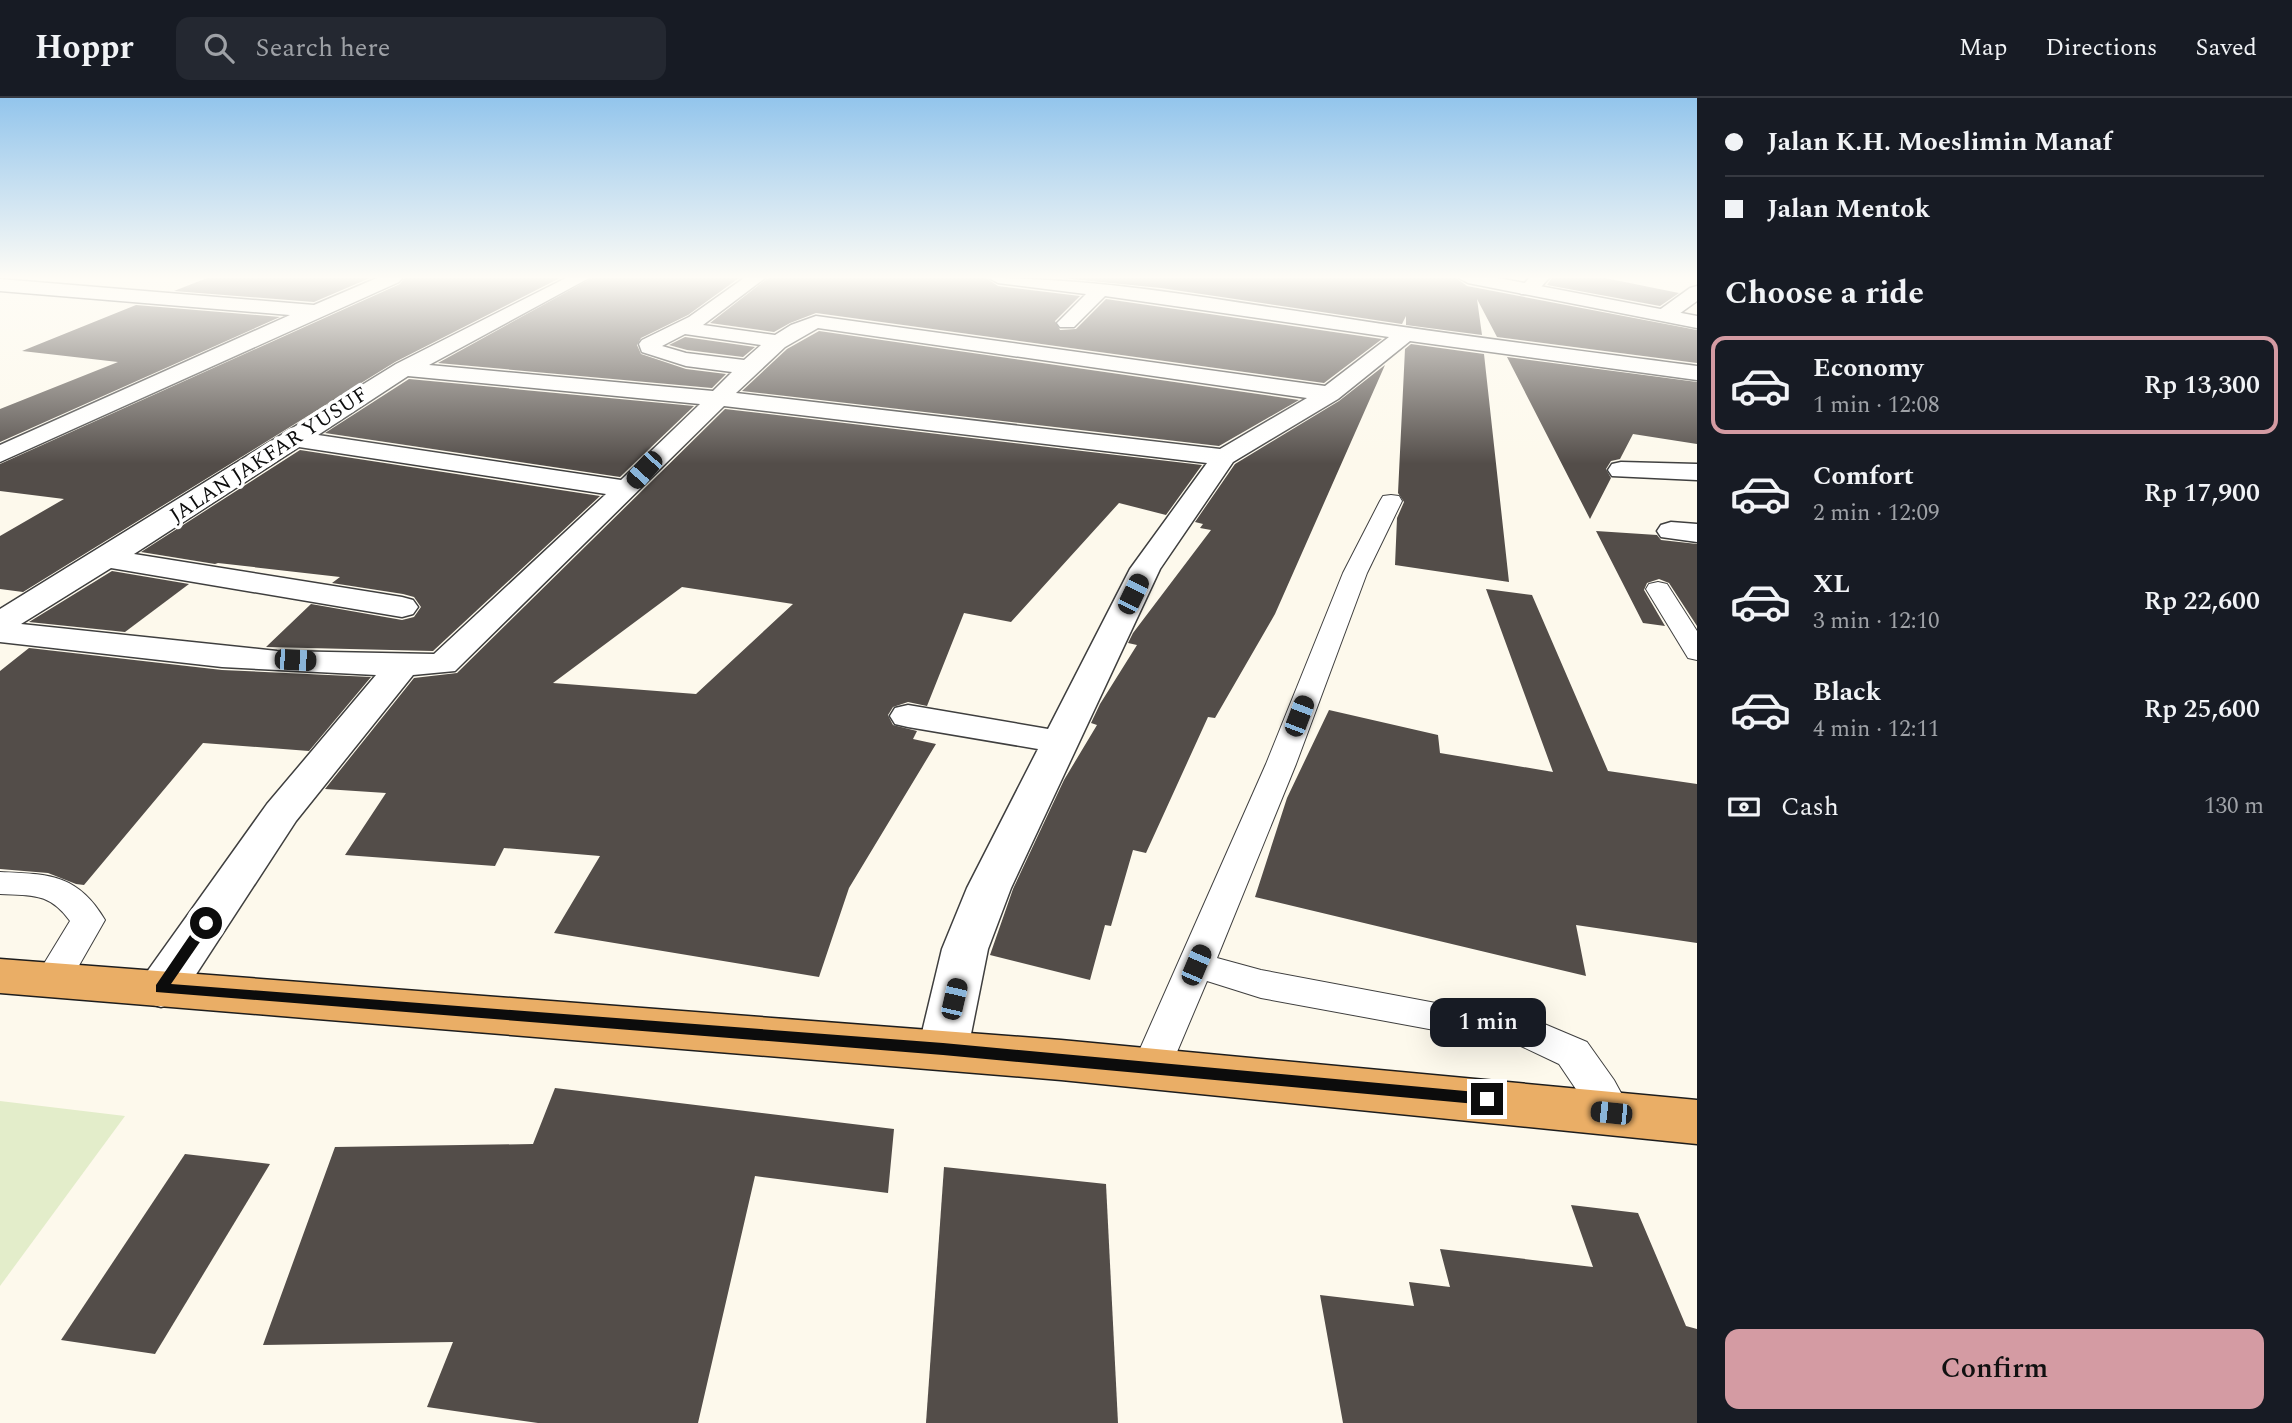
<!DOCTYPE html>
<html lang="en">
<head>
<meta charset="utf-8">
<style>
  :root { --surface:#171b24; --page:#242831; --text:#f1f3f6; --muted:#9ea1a6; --line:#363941; --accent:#d49ba3 }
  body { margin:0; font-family:Spectral,serif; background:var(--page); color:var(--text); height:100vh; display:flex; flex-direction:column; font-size:26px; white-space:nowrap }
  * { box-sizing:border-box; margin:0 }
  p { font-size:23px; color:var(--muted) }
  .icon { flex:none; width:38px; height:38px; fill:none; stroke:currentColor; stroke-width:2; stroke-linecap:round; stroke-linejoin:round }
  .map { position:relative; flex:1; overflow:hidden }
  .sheet { display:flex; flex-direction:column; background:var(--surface); width:595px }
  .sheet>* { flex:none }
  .guide { display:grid; align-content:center; height:154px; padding:0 28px; background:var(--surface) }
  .end { position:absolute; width:32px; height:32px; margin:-16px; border:9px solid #0c0c0c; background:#fff; box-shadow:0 0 0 4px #fff }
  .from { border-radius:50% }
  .bubble { position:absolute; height:49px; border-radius:14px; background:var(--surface); box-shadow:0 7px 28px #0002; font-size:23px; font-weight:600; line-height:49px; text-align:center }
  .car { position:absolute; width:21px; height:42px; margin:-21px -10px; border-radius:9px; box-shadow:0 0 5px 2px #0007; background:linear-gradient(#222 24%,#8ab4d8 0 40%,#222 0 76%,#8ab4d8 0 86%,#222 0) }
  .guide b { display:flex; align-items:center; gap:24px; height:66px; font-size:26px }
  .guide b+b { border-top:2px solid var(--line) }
  .guide i { width:18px; height:18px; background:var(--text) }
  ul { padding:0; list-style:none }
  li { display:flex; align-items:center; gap:21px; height:98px; margin:0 14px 10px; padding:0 14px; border:4px solid transparent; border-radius:14px }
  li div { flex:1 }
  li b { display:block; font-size:26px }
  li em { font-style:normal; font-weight:600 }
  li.selected { border-color:var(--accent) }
  li>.icon { width:63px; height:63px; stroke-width:1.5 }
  h2 { padding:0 28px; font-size:32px; line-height:84px }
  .pay { display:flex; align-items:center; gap:18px; height:77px; padding:0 28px; font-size:26px }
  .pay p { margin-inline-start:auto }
  .cta { display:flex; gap:14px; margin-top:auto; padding:14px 28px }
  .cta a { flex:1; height:80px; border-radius:14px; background:var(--accent); color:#111; font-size:28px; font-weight:600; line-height:80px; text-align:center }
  header { display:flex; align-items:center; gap:42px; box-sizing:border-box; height:98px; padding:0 35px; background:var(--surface); border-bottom:2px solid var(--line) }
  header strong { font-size:33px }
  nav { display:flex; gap:38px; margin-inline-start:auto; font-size:24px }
  .search { width:490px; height:63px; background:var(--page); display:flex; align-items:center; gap:18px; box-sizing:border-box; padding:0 24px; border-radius:14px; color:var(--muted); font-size:26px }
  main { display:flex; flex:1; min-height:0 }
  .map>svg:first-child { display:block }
</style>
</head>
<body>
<header>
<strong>Hoppr</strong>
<div class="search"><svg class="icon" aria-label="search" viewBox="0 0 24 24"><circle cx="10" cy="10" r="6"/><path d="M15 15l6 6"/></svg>Search here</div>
<nav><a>Map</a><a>Directions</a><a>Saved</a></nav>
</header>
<main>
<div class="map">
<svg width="1697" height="1325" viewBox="0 0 1697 1325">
  <rect width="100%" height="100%" fill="#fdf9ec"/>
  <path fill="#e3edca" d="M0,1003L125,1018L0,1188Z"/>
  <g fill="#534d49" fill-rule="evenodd">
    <path d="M207,180H370L314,204L174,193Z"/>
    <path d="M404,180H560L395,264L23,494L0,491V438L64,401L0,393V366L400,186Z"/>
    <path d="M592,180H739L688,217L641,240L637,247L641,256L686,271L726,276L712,290L438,265Z"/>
    <path d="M768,180H986L998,188L1080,198L1055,223L1060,232L1076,231L1106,201L1382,241L1324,285L816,215L790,225L774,234L710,225Z"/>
    <path d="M1061,180H1456L1467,188L1697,232V265L1497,239L1477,201L1482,237L1406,227V218L1402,226L1161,190Z"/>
    <path d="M1552,180H1605L1679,195L1660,208L1547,187Z"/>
    <path d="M136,207L280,219L0,344V311L118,264L22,253Z"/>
    <path d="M819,233L1299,302L1219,348L742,293L787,251Z"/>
    <path d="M685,239L755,249L743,259L687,252L669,247Z"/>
    <path d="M1411,246L1484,256L1509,484L1395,467L1397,420L1404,404L1398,395L1405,251Z"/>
    <path d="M1507,259L1697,284V346L1633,336L1620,361L1611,363L1606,371L1611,380L1590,421Z"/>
    <path d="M1385,267L1275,516L1215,620L1208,619L1146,755L1133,752L1111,828L1105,827L1090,882L990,857L1013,791L1064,682L1097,627L1091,625L1100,606L1137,547L1128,545L1133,535L1211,432L1200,430L1203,426L1195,424L1235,366L1339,303Z"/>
    <path d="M409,281L694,308L620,379L325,335Z"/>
    <path d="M725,311L1202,367L1166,417L1119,405L1011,524L964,515L927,608L908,604L893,609L888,617L893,627L917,633L913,641L936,646L849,790L819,879L554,835L600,758L504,750L495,768L345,757L386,695L325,691L414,580L457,575ZM682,489L793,506L696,596L553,585Z"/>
    <path d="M300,352L600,398L433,553L266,549L311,506L402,522L414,519L421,509L414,499L403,496L332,485L340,479L218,465L215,466L141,454Z"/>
    <path d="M1596,433L1657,437L1661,442L1697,446V528L1669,485L1659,481L1647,485L1644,492L1665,528L1643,525Z"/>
    <path d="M112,473L189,486L125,534L29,524Z"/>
    <path d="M1486,491L1532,497L1608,673L1697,686V845L1576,827L1586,878L1255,799L1287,700L1329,612L1438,637L1440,655L1553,674Z"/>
    <path d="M29,550L222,572L371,579L309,653L203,645L84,787L76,786L48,775L0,771V573Z"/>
    <path d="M555,990L894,1031L888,1095L755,1078L698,1325H538L427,1309L453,1244L263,1247L335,1049L533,1046Z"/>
    <path d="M185,1056L270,1066L155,1256L61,1242Z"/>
    <path d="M944,1069L1106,1086L1118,1325H926Z"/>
    <path d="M1571,1107L1638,1115L1686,1228L1697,1231V1325H1343L1320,1197L1414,1208L1409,1184L1450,1189L1440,1151L1593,1169Z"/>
  </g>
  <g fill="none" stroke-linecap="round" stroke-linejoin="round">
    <defs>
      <g id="service">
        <path d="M1391,397L1399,398L1402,403L1367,475L1296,666L1217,860L1261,872L1542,925L1587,944L1614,982L1632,1015L1626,1027L1611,1032L1596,1027L1584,1003L1559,966L1521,948L1261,900L1207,883L1166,980L1152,985L1138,980L1132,969L1266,666L1343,475L1380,403L1383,398Z"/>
        <path d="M1658,484L1667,486L1697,533V562L1688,560L1646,491L1649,486Z"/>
        <path d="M0,774C49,776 78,776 105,822L65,892L52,895L39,892L34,882L70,823C49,794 32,798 0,796Z"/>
      </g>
      <g id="minor">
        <path d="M377,180H402L399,184L0,364V347L290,217L0,193V181L314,207Z"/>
        <path d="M566,180H589L429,267L713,293L732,274L686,268L642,254L639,246L642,242L689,219L744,180H765L703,227L775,237L791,227L816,218L1325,288L1389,239L1105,198L1074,229H1060L1057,225L1086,196L998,185L989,180C1104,180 1217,202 1330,218C1452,237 1575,252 1697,268V282L1410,243L1338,301L1233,364L1160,471L1011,790L988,851L968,951L961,965L943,971L925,965L918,951L942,851L967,790L1038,651L908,629L895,626L890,618L895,610L908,607L1048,631L1130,471L1207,365L724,308L455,573L413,577L296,723L178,904L161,909L144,904L137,891L144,878L267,706L376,577L222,569L0,544V511L396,266ZM818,230L1307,300L1220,351L736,295L785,249ZM685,236L761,247L744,262L686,255L662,248ZM408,278L700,306L621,382L318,337ZM299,349L606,396L434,556L277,553L21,526L111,470L402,519L413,516L418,509L413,502L402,499L134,456Z"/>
        <path d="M1529,180H1549L1535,196H1521L1519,192Z"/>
        <path d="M1697,188V203L1672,221H1658L1655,217L1658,213L1690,190Z"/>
        <path d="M1621,364L1697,366V382L1612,378L1608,372L1612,366Z"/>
        <path d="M1671,424L1697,426V444L1661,439L1657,433L1661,427Z"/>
      </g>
      <path id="tertiary" d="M1459,180H1498L1697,218V230L1468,185Z"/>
      <path id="trunk" d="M0,861L1061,942L1697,1002V1046L1061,982L0,895Z"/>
    </defs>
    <use href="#service" stroke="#3f3f3f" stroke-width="2"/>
    <use href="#minor" stroke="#3f3f3f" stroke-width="3"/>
    <use href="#tertiary" stroke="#3f3f3f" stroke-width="3"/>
    <use href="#trunk" stroke="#1d1d1d" stroke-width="3"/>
    <use href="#service" fill="#fff" fill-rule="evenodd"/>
    <use href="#minor" fill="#fff" fill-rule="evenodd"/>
    <use href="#tertiary" fill="#fff" fill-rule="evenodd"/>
    <use href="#trunk" fill="#eaae66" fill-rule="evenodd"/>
  </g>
  <linearGradient id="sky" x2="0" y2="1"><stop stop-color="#93c5ec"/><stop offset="0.49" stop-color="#fefcf6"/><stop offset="1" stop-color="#fefcf6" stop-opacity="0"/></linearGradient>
  <rect width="1697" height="366" fill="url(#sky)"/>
  <path fill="#0c0c0c" d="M206,820L213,825L171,886L943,945L1487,995L1494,1001L1487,1007L943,957L156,894V887L201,821Z"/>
  <g text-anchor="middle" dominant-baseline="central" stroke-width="7" stroke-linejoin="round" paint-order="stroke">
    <g font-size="21" fill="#0c0c0c" stroke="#fff">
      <text transform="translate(269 357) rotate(-33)">JALAN JAKFAR YUSUF</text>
    </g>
  </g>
</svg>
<i class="end from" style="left:206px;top:825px"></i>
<i class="end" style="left:1487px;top:1001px"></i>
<div class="bubble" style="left:1430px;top:900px;width:116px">1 min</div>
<i class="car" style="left:644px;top:372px;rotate:222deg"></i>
<i class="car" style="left:1133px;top:496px;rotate:26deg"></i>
<i class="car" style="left:295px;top:562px;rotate:93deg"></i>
<i class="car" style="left:1299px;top:618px;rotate:21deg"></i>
<i class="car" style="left:1196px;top:867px;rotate:23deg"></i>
<i class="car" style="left:954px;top:901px;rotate:13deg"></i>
<i class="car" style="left:1611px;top:1015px;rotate:276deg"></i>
</div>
<section class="sheet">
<div class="guide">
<b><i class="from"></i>Jalan K.H. Moeslimin Manaf</b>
<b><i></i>Jalan Mentok</b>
</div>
<h2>Choose a ride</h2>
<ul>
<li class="selected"><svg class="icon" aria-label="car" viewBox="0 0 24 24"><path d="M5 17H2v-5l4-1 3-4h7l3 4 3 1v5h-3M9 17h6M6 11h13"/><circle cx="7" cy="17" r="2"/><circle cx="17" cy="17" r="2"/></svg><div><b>Economy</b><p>1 min · 12:08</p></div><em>Rp 13,300</em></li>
<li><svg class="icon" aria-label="car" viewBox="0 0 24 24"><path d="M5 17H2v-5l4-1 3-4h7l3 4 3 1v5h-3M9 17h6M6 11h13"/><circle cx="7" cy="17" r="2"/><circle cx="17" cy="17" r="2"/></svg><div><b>Comfort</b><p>2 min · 12:09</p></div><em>Rp 17,900</em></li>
<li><svg class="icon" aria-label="car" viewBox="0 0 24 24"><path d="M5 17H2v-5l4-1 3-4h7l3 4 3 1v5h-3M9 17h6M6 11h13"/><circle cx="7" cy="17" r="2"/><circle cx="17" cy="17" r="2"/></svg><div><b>XL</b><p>3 min · 12:10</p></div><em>Rp 22,600</em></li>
<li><svg class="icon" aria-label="car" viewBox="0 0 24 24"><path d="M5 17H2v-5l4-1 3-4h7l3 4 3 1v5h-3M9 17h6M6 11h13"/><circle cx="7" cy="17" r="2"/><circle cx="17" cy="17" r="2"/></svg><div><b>Black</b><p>4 min · 12:11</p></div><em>Rp 25,600</em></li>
</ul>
<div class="pay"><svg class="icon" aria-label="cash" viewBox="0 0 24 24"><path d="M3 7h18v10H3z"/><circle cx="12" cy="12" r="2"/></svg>Cash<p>130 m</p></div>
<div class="cta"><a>Confirm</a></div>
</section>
</main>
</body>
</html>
